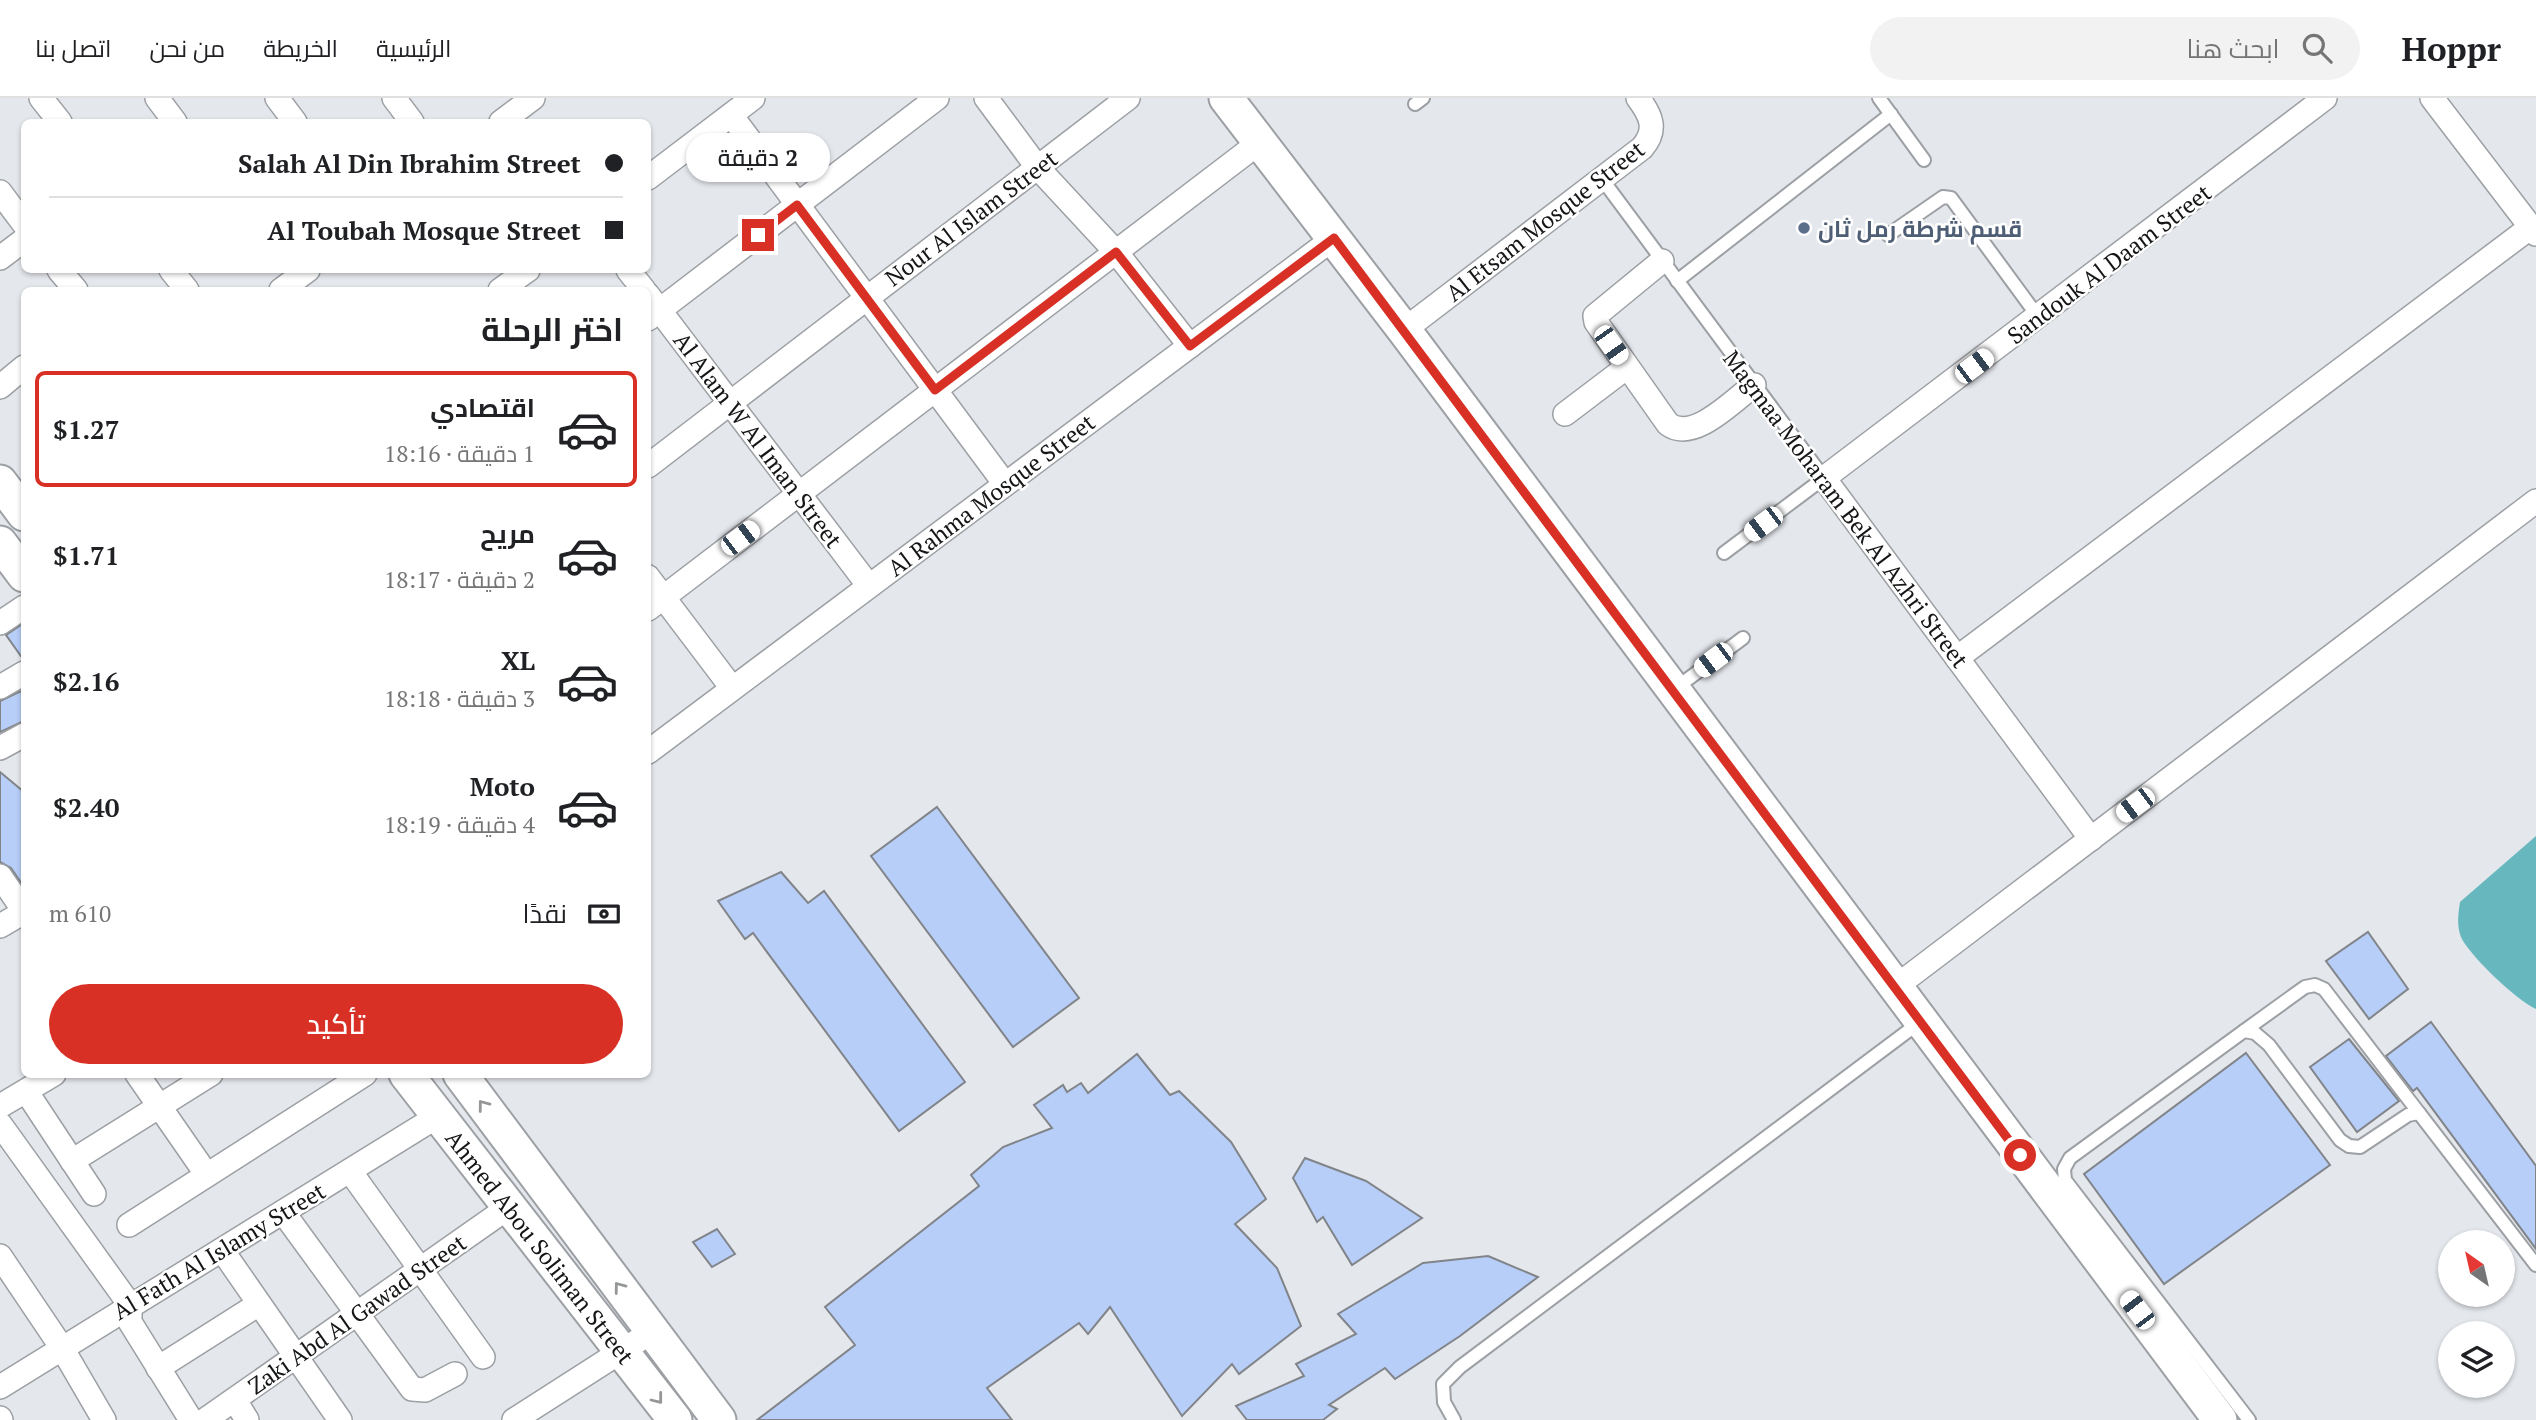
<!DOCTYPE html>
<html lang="ar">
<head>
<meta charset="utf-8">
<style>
  :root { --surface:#fff; --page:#f2f2f2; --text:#202124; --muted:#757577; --line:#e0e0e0; --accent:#d93025 }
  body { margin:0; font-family:"PT Serif",Cairo,serif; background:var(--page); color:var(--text); direction:rtl; height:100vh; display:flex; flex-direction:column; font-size:26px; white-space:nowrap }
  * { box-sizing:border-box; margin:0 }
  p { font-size:23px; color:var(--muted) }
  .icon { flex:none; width:38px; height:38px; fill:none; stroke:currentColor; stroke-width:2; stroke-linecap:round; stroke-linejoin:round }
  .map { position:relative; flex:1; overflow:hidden; direction:ltr }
  .details { position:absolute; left:21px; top:189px; width:630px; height:791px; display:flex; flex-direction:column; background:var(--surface); border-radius:10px; box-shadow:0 2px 5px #0004; direction:rtl }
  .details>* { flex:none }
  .hud { position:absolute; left:21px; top:21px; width:630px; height:154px; border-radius:10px; box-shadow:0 2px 5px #0004; direction:rtl; display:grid; align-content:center; height:154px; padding:0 28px; background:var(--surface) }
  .needle { width:46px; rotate:326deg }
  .tools { position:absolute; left:2438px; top:1132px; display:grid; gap:14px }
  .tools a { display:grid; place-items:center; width:77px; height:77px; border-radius:50%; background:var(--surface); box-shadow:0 2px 5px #0004; font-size:35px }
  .end { position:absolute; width:32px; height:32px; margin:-16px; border:9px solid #d93025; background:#fff; box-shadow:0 0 0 4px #fff }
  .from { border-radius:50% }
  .bubble { position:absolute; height:49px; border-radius:24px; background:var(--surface); box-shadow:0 2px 5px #0004; font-size:23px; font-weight:600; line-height:49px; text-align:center; direction:rtl }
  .car { position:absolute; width:21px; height:42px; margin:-21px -10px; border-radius:9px; box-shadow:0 0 5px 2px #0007; background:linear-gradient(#fff 24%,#345 0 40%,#fff 0 76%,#345 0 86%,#fff 0) }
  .hud b { display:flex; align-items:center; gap:24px; height:66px; font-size:26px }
  .hud b+b { border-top:2px solid var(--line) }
  .hud i { width:18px; height:18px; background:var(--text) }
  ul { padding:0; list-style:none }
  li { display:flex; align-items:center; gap:21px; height:116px; margin:0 14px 10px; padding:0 14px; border:4px solid transparent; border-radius:10px }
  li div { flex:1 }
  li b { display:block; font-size:26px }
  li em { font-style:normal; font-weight:600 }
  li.on { border-color:var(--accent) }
  li>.icon { width:63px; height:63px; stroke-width:1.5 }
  h2 { padding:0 28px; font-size:32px; line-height:84px }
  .pay { display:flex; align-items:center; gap:18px; height:77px; padding:0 28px; font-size:26px }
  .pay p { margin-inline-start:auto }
  .button { display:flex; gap:14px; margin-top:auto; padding:14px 28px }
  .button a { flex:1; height:80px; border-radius:42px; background:var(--accent); color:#fff; font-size:28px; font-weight:600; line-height:80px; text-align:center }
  header { display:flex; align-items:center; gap:42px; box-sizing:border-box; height:98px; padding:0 35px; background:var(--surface); border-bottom:2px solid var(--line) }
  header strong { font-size:33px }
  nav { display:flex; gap:38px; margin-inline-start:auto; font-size:24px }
  .search { width:490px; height:63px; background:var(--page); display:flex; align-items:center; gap:18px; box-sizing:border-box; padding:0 24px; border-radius:38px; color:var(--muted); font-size:26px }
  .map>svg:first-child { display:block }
</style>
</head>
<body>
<header>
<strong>Hoppr</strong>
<div class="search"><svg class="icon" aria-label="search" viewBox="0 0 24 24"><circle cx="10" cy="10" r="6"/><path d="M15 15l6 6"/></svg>ابحث هنا</div>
<nav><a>الرئيسية</a><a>الخريطة</a><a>من نحن</a><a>اتصل بنا</a></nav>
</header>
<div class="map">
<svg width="2536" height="1322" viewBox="0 0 2536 1322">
  <rect width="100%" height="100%" fill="#e4e7ec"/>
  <path fill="#67b8be" d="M2536,738V911C2516,902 2475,862 2463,843C2456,831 2458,817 2460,804Z"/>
  <g fill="#b7cef8" stroke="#818488" stroke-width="2">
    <path d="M24,525V561H23L6,537Z"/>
    <path d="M21,593L24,600V623L0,634V603Z"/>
    <path d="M0,674L24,694V789L11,770L0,764Z"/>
    <path d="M937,709L1079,900L1013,949L871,758Z"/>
    <path d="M781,774L808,805L824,793L965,984L899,1033L753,835L745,841L718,803Z"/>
    <path d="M2368,834L2408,891L2369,921L2326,863Z"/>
    <path d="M2431,924L2536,1068V1151L2417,990L2413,993L2386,958Z"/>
    <path d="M2349,941L2399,1003L2357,1034L2310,969Z"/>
    <path d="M2246,955L2330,1067L2164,1186L2084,1076Z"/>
    <path d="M1137,956L1170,997L1179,993L1231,1044L1266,1101L1235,1126L1277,1170L1301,1228L1239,1276L1232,1266L1182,1318L1110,1209L1088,1236L1079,1225L987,1290L1012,1322H757L855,1247L825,1209L979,1088L971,1077L1003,1049L1052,1030L1034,1007L1063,987L1067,994L1081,985L1088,995Z"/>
    <path d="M1305,1060L1366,1083L1422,1120L1352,1167L1323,1119L1317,1124L1293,1080Z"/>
    <path d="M717,1131L735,1156L712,1169L693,1144Z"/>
    <path d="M1488,1158L1538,1179L1460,1238L1395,1281L1385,1270L1329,1307L1337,1311L1323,1322H1247L1236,1308L1304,1278L1296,1266L1356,1236L1338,1216L1423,1165Z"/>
  </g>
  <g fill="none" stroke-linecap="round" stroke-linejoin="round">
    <defs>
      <g id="lane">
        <path d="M1879,0L1924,62"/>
        <path d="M1415,6L1423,0"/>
        <path d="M1602,81L1824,380L1724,455"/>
        <path d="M1888,137L1943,99L1951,100L2039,220"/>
        <path d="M1677,183L1891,16"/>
        <path d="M1676,590L1743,540"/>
        <path d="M2244,933L2305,889L2315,887L2324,891L2419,1015"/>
        <path d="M1454,1322L1444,1304L1443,1286L1460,1269L1920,924"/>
        <path d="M2249,1322L2065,1082L2064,1071L2070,1060L2244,933L2255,935L2269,947L2340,1042L2349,1048L2360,1049L2408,1017L2419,1015L2536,1167"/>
      </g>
      <g id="street">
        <path d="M41,0L60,24"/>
        <path d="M157,0L175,24"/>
        <path d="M277,0L295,24"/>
        <path d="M394,0L412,24"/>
        <path d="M986,0L1038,70L1116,154L1190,248"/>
        <path d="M2432,0L2536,136"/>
        <path d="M731,17L1005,386"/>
        <path d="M501,24L533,0"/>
        <path d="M648,80L753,0"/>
        <path d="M0,94L24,126"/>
        <path d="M0,160L24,142"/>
        <path d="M1662,163L1595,218L1596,224L1668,326C1693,345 1733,303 1754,287"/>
        <path d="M59,172L76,192"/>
        <path d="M171,172L187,192"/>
        <path d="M628,172L644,192"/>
        <path d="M281,192L308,172"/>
        <path d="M500,192L528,172"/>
        <path d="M648,197L869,488"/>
        <path d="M648,221L937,0"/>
        <path d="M1404,232L1642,50C1658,32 1651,17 1638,0"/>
        <path d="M0,289L24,269"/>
        <path d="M1565,316L1627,269"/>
        <path d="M648,368L1128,0"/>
        <path d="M648,479L732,590"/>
        <path d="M648,511L1260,44"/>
        <path d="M0,525L24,509"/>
        <path d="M1957,560L2531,129"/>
        <path d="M0,589L24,575"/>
        <path d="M0,650L24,637"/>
        <path d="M648,654L1334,140"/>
        <path d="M2091,741L1824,380L2325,0"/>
        <path d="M0,778L24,813"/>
        <path d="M0,828L24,814"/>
        <path d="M1894,890L2536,403"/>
        <path d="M137,976L207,1077"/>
        <path d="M26,993L94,1096"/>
        <path d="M0,1008L54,976"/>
        <path d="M0,1026L130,1207V1224L191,1322"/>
        <path d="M72,1063L211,976"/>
        <path d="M350,1073L483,1259"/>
        <path d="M283,1114L412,1291L425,1292L455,1276"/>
        <path d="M129,1127L365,976"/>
        <path d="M222,1152L340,1322"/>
        <path d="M0,1158L62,1250L104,1322"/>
        <path d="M158,1270L259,1206"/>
        <path d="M0,1289L438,1018"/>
        <path d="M235,1302L247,1322"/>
        <path d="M0,1320L1,1322"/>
        <path d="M205,1322L509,1109"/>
        <path d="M514,1322L653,1233"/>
      </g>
      <g id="secondary">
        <path d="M1226,0L1404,232L2220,1322"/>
        <path d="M0,384L24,416"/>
        <path d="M0,445L24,477"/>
        <path d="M406,976L675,1322"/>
        <path d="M460,976L719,1322"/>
      </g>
    </defs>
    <use href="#lane" stroke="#9c9fa3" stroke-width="16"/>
    <use href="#street" stroke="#9c9fa3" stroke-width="26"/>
    <use href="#secondary" stroke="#9c9fa3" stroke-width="37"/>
    <use href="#lane" stroke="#fff" stroke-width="12"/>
    <use href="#street" stroke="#fff" stroke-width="23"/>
    <use href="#secondary" stroke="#fff" stroke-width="33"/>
  </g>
  <defs><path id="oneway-chevron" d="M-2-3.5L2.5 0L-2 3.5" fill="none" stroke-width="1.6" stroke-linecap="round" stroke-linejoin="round" transform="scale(1.75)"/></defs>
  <g stroke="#959696">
    <use href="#oneway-chevron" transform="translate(483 1007) rotate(-127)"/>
    <use href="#oneway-chevron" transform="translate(619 1189) rotate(-127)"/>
    <use href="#oneway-chevron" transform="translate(658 1301) rotate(52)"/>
  </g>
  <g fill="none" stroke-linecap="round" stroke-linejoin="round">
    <path stroke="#d93025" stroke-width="9" d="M758,137L797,107L935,292L1116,154L1190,248L1334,140L2020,1057"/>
  </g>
  <circle fill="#5c6f8a" stroke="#fff" stroke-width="2.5" cx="1804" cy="130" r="7"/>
  <g text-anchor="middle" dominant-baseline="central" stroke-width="5" stroke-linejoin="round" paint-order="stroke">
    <g font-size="23" fill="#141516" stroke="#fff">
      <text transform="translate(971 120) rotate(-37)">Nour Al Islam Street</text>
      <text transform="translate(1545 123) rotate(-38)">Al Etsam Mosque Street</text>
      <text transform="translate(2109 166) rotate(-37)">Sandouk Al Daam Street</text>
      <text transform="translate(758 342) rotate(53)">Al Alam W Al Iman Street</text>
      <text transform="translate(991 397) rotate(-37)">Al Rahma Mosque Street</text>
      <text transform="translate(1846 411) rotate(53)">Magmaa Moharam Bek Al Azhri Street</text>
      <text transform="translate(540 1149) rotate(52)">Ahmed Abou Soliman Street</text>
      <text transform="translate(219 1153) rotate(-31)">Al Fath Al Islamy Street</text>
      <text transform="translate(357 1216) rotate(-35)">Zaki Abd Al Gawad Street</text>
    </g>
    <g font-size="23" font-weight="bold" fill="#4e5e75" stroke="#fff" text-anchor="start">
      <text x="1818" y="130">قسم شرطة رمل ثان</text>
    </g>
  </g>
</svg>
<div class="tools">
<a><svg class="needle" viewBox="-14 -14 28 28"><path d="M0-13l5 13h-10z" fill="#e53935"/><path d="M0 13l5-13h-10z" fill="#757577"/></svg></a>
<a><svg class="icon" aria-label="layers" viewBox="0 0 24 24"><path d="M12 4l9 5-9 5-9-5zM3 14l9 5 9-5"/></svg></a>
</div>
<i class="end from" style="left:2020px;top:1057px"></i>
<i class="end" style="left:758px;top:137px"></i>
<div class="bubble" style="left:686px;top:35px;width:144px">2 دقيقة</div>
<i class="car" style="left:1611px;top:247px;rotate:145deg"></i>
<i class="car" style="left:1974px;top:268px;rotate:53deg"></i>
<i class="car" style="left:1763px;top:426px;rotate:233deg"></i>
<i class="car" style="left:740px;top:440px;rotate:53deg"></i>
<i class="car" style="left:1713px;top:562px;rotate:233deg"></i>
<i class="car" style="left:2135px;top:707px;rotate:233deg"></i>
<i class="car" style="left:2137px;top:1212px;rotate:323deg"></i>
<div class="hud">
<b><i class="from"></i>Salah Al Din Ibrahim Street</b>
<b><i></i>Al Toubah Mosque Street</b>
</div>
<section class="details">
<h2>اختر الرحلة</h2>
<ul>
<li class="on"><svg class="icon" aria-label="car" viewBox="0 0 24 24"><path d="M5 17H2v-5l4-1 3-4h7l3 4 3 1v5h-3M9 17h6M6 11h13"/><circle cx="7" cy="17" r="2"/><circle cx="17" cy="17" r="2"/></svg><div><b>اقتصادي</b><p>1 دقيقة · 18:16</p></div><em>$1.27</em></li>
<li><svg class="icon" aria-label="car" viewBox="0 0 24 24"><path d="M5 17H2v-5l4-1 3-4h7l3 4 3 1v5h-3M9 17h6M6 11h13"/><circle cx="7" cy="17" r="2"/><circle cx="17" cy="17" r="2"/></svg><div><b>مريح</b><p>2 دقيقة · 18:17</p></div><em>$1.71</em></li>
<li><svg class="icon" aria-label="car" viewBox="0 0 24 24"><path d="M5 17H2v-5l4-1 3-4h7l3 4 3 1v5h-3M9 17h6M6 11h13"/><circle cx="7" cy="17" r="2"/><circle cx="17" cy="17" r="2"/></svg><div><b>XL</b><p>3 دقيقة · 18:18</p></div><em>$2.16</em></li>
<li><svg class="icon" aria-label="car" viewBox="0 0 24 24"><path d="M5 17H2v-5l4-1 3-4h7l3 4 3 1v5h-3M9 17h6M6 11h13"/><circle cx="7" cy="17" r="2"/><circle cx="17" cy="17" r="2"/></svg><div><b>Moto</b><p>4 دقيقة · 18:19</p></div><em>$2.40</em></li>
</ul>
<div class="pay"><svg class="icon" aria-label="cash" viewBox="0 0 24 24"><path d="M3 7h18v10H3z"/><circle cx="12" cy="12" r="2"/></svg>نقدًا<p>610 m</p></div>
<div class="button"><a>تأكيد</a></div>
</section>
</div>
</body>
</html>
